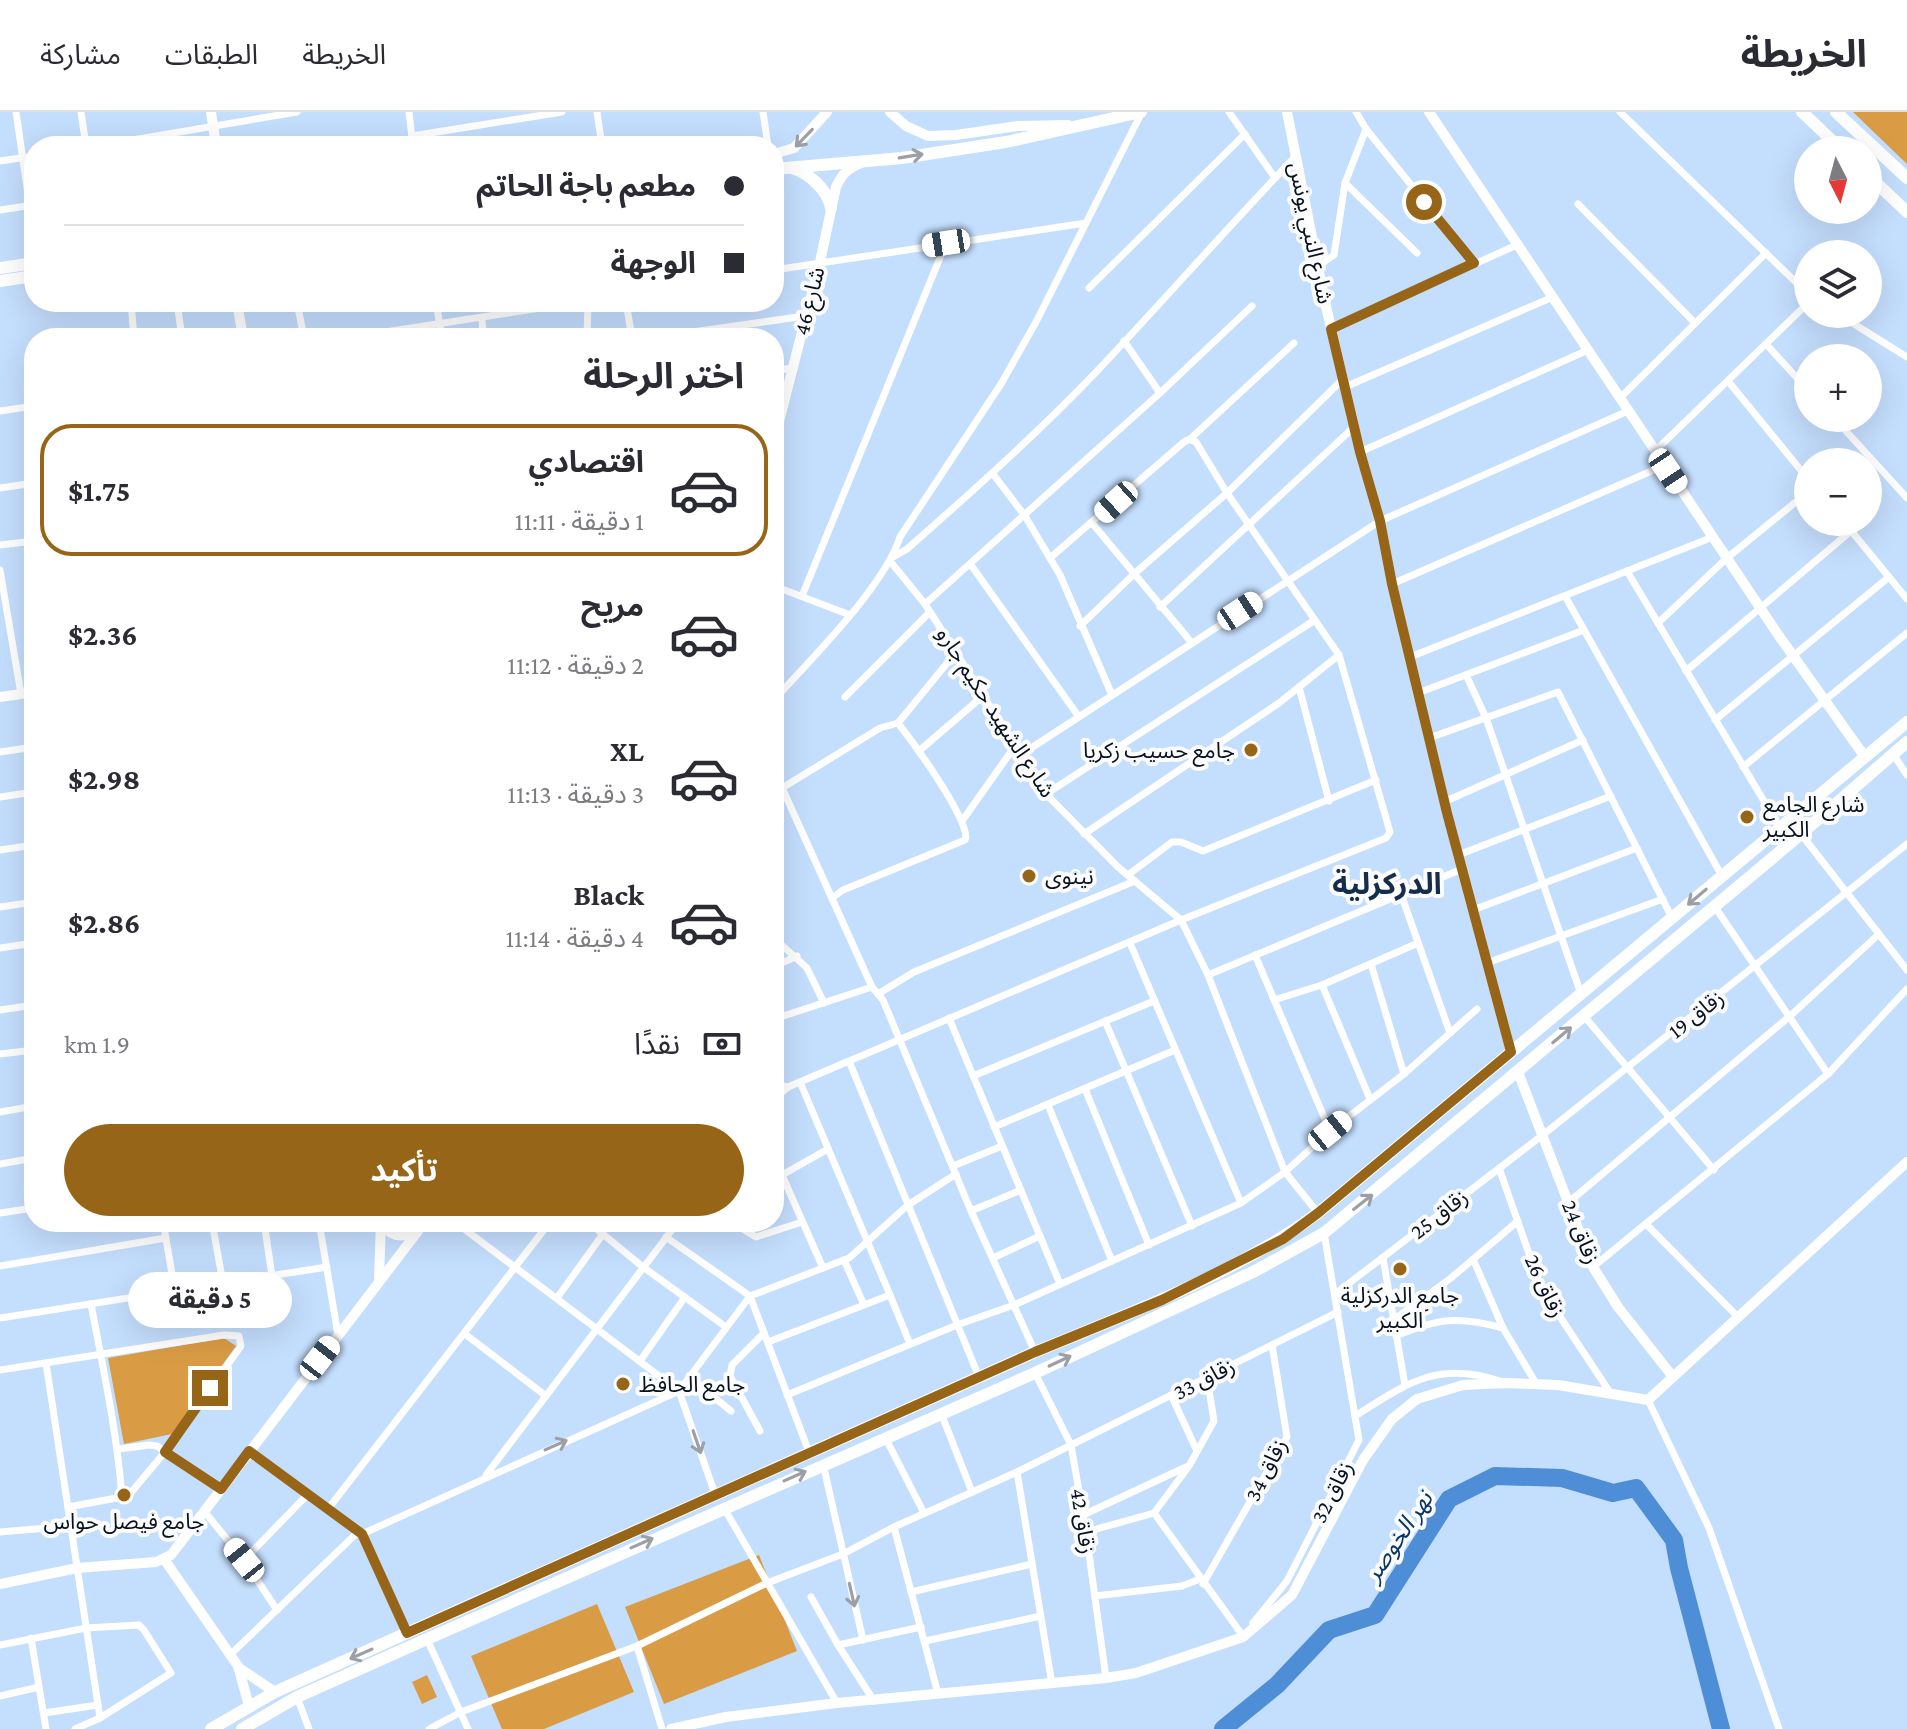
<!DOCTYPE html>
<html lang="ar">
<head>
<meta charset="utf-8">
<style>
  :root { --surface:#fff; --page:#f2f2f3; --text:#2b2b33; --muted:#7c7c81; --line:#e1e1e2; --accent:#976517 }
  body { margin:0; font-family:"Crimson Pro","Noto Sans Arabic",serif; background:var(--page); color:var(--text); direction:rtl; height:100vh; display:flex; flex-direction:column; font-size:30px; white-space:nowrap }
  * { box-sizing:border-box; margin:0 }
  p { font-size:26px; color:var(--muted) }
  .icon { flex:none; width:44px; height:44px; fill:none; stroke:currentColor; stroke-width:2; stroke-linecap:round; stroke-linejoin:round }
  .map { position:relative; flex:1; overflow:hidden; direction:ltr }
  .details { position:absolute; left:24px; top:216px; width:760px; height:904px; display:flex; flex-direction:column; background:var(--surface); border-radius:32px; box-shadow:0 8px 32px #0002; direction:rtl }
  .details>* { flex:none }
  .hud { position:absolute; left:24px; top:24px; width:760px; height:176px; border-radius:32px; box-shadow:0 8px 32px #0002; direction:rtl; display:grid; align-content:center; height:176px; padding:0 40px; background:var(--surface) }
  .needle { width:52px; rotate:174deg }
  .fabs { position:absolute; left:1794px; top:24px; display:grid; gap:16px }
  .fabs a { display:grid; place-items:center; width:88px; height:88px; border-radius:50%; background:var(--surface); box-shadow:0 8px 32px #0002; font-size:40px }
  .end { position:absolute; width:36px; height:36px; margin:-18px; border:10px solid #976517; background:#fff; box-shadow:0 0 0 4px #fff }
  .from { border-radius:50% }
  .bubble { position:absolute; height:56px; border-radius:28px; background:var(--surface); box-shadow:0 8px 32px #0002; font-size:26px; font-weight:700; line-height:56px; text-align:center; direction:rtl }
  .car { position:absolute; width:24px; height:48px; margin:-24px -12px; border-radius:10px; box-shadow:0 0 6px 2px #0007; background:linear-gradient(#fff 24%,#345 0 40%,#fff 0 76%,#345 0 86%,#fff 0) }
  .hud b { display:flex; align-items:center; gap:28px; height:76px; font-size:30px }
  .hud b+b { border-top:2px solid var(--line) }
  .hud i { width:20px; height:20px; background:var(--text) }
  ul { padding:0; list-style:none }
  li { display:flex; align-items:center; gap:24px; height:132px; margin:0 16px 12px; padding:0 24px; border:4px solid transparent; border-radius:32px }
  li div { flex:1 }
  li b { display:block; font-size:30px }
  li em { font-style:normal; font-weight:700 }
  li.selected { border-color:var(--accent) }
  li>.icon { width:72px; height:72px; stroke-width:1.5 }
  h2 { padding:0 40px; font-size:36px; line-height:96px }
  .pay { display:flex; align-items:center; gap:20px; height:88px; padding:0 40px; font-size:30px }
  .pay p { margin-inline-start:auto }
  .cta { display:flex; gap:16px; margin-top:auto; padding:16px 40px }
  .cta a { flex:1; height:92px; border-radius:48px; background:var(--accent); color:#fff; font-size:32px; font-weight:700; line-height:92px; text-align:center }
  header { display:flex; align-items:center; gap:48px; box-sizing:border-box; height:112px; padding:0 40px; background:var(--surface); border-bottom:2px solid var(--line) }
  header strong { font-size:38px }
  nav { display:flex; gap:44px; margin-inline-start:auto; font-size:28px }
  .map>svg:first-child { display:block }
</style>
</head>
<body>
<header>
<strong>الخريطة</strong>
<nav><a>الخريطة</a><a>الطبقات</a><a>مشاركة</a></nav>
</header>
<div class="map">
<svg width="1907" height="1617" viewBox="0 0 1907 1617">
  <rect width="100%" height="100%" fill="#c4defd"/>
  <g fill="#d99c45">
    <path d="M1854,0H1907V52L1853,0Z"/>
    <path d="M224,1226L236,1234L172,1322L124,1332L108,1246Z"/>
    <path d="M759,1443L797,1539L664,1592L625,1495Z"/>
    <path d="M597,1492L634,1580L544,1617H502L471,1544Z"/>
    <path d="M427,1563L437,1585L422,1592L412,1570Z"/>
  </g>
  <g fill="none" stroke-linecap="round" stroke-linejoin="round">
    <path stroke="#4d8ed7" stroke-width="18" d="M1223,1617L1277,1573L1329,1518L1375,1503L1449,1387L1495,1364L1562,1366L1613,1381L1636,1376L1674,1428L1679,1456L1721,1617"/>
    <g stroke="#fff" stroke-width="7">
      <path d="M16,0L34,124"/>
      <path d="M81,0L86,34"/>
      <path d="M409,0L413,34"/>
      <path d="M597,0L602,34"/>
      <path d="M763,0L768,34"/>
      <path d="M1229,0L1275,66"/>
      <path d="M1356,0L1366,17L1474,151"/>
      <path d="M1620,0L1808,182"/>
      <path d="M412,24L562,0"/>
      <path d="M97,34L297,0"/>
      <path d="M0,49L34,44"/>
      <path d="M1345,71L1417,141"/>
      <path d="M1578,92L1695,211"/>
      <path d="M0,98L33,93"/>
      <path d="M1317,155L1334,143L1345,71L1366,17"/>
      <path d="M774,158L1086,111"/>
      <path d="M1089,176L1245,22"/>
      <path d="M131,190L134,226"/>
      <path d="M177,190L182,226"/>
      <path d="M297,190L304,226"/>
      <path d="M436,190L442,226"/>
      <path d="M626,190L632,226"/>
      <path d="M1838,202L1907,245"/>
      <path d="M482,206L483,226"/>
      <path d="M1331,217L1519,132"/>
      <path d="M346,226L580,190"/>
      <path d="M587,226L588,190"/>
      <path d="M651,226L805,204"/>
      <path d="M1124,229L1160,281"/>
      <path d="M1766,232L1808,278"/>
      <path d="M774,259L792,256"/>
      <path d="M1728,269L1808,367"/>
      <path d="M1345,275L1553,185"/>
      <path d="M1620,286L1766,141"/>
      <path d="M28,295L34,332"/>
      <path d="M0,299L34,294"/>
      <path d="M1834,306L1907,386"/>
      <path d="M1190,327L1294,231"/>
      <path d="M1655,339L1808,191"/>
      <path d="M1360,340L1588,238"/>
      <path d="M993,362L1025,404L1060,463L1112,583"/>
      <path d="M0,376L34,371"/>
      <path d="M1844,410L1907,487"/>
      <path d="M1092,411L1192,531"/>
      <path d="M0,433L34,429"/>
      <path d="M893,445L907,437C973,379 1038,321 1099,257C1165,187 1228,115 1295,45"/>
      <path d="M890,449L925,492L1046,682L1118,755L1181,808L1208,863L1285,1060L1318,1101"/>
      <path d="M971,453L1079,605"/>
      <path d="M0,458L21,582"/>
      <path d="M1627,459L1780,716"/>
      <path d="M1392,472L1656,357L1668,359"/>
      <path d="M774,474L850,503"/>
      <path d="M802,484L946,131"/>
      <path d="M1565,484L1722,764"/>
      <path d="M925,492L1160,281L1252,194"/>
      <path d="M1160,495L1354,315"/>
      <path d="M1658,511L1727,446L1808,380"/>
      <path d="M1080,514L1134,462L1227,381L1343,267"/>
      <path d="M1410,545L1713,425"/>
      <path d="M1686,559L1851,419"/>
      <path d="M1466,563L1486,606L1581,882"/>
      <path d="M1299,575L1329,689"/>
      <path d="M1418,581L1584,518"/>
      <path d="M845,585L930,500"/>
      <path d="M774,588C811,547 884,475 900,425L1001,272L1036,210L1142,0"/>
      <path d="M1715,608L1889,465"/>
      <path d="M1429,626L1558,580L1672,806"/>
      <path d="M919,639L984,583"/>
      <path d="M0,640L34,635"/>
      <path d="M1022,642L1380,409L1628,299"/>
      <path d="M1893,642L1907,663"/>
      <path d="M1743,655L1907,521"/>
      <path d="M774,658L872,875L883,888L971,1099L1035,1240"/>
      <path d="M782,676L880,616L898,611L957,539"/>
      <path d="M1046,682L1315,508"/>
      <path d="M0,685L34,680"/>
      <path d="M1444,690L1583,628"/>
      <path d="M962,709L1015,634"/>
      <path d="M1084,722L1279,591L1339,543"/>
      <path d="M1801,722L1907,858"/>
      <path d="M0,738L34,733"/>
      <path d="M1458,743L1611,684"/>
      <path d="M1128,763L1172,730H1181L1203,739L1376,668"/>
      <path d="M1401,782L1450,921"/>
      <path d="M832,786L843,778L965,728L966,725C964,700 915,633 898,611"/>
      <path d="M0,795L34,790"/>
      <path d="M1715,795L1828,962"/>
      <path d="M1473,798L1637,736"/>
      <path d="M774,826L807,856L824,891"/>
      <path d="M1130,831L1241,1091"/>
      <path d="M0,836L34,831"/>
      <path d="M1255,843L1330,1019"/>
      <path d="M774,848L784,850L797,844"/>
      <path d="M1487,851L1663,787"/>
      <path d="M1371,852L1404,962"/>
      <path d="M1208,863L1462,757"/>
      <path d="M1322,873L1370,987"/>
      <path d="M878,882L914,860L1135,769"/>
      <path d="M1274,888L1322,873L1418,831"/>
      <path d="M0,898L34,893"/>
      <path d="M1584,904L1714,1058"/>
      <path d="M949,906L1060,1172"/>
      <path d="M774,907L872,875"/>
      <path d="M1105,909L1192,1114"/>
      <path d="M0,942L34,938"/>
      <path d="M849,949L979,1265"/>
      <path d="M973,964L1154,889"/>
      <path d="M800,970L890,1183"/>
      <path d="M774,972L788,975"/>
      <path d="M1085,977L1149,1133"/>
      <path d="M774,987L788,975L1181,808L1386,726L1390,720L1339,543L1227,381L1196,330L1190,327L1184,330L1050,446"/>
      <path d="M1048,993L1112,1149"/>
      <path d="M0,1000L34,994"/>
      <path d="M994,1015L1175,938"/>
      <path d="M0,1052L34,1046"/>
      <path d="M953,1054L1002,1034"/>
      <path d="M1499,1056L1541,1176L1611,1282"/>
      <path d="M782,1063L823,1156"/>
      <path d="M774,1075L782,1063L828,1037"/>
      <path d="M1569,1090L1790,904L1879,822"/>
      <path d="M971,1099L1021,1078"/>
      <path d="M0,1101L34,1096"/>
      <path d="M163,1110L175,1179"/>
      <path d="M212,1110L223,1171"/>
      <path d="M264,1110L272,1164"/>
      <path d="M319,1110L338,1223"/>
      <path d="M455,1110L679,1279L715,1382"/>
      <path d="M588,1110L643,1155L726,1215"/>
      <path d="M731,1110L756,1125L802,1110"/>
      <path d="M1646,1112L1738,1205"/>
      <path d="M666,1125L750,1184L809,1340"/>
      <path d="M993,1146L1040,1124"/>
      <path d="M1383,1146L1405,1273"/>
      <path d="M1473,1147L1503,1216L1537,1273"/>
      <path d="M844,1148L864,1193"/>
      <path d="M0,1154L166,1126"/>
      <path d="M1593,1155L1828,962L1907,877"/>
      <path d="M1335,1182L1544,1022L1907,732"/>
      <path d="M557,1186L603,1122"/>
      <path d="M0,1206L327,1155"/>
      <path d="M1393,1208L1451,1166L1518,1109"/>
      <path d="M465,1222L546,1284"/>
      <path d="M1396,1224C1438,1206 1459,1204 1503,1216"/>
      <path d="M768,1230L890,1183L910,1232"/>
      <path d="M640,1249L685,1185"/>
      <path d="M46,1251L100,1606"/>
      <path d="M0,1258L224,1223L239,1224L241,1234L165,1340L129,1383L122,1385C117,1320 103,1256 91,1192"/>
      <path d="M1035,1261L1071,1333L1086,1420L1106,1566"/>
      <path d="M689,1265L731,1299"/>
      <path d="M787,1283L957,1213L1014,1193L1241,1091L1285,1060L1330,1019L1404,962L1477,897"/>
      <path d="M1171,1283L1197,1339"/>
      <path d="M1648,1288L1709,1416L1779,1617"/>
      <path d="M941,1301L972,1380"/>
      <path d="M1355,1304C1406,1272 1437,1248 1500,1269"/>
      <path d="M760,1319L730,1264L732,1253L764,1221"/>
      <path d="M885,1325L924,1401"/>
      <path d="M119,1337L149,1333L157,1334L221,1377"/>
      <path d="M249,1339L362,1422L407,1521"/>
      <path d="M823,1352L863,1528"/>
      <path d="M1017,1360L1052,1572"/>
      <path d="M486,1363L678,1110"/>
      <path d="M68,1395L122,1385"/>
      <path d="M724,1396L837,1591"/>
      <path d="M328,1397L550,1110"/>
      <path d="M204,1399L244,1448L277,1498"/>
      <path d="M1154,1401L1243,1524"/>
      <path d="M1154,1401L1189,1354L1214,1309L1207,1265"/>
      <path d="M1083,1403L1186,1355"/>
      <path d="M894,1415L938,1582"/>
      <path d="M0,1420L71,1414"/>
      <path d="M1086,1420L1154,1401"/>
      <path d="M362,1422L679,1279L750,1184L849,1146L908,1093L956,1062"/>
      <path d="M244,1448L308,1382"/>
      <path d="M1203,1472L1287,1325L1272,1233"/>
      <path d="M911,1480L1032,1452"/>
      <path d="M1095,1484L1182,1474L1200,1467"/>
      <path d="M811,1485L838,1533L874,1589"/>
      <path d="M1253,1511L1287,1469L1359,1328L1324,1121"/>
      <path d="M31,1526L46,1617"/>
      <path d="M427,1527L468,1617"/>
      <path d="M925,1529L1041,1504"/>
      <path d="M0,1533L86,1516L139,1513L144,1518L171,1561L100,1606L75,1617"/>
      <path d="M838,1533L921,1515"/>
      <path d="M637,1534L662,1617"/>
      <path d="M230,1543L358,1420"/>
      <path d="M0,1584L39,1575"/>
      <path d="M297,1585L309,1617"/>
      <path d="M44,1601L98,1593"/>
      <path d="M429,1617L461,1600L637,1534L767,1471L843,1442L894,1415L1017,1360L1338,1200"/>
    </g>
    <g stroke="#fff" stroke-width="10">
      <path d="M211,0L216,34"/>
      <path d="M890,0L906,14L928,24L956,23L1018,14L1068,13"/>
      <path d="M1287,0L1325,190L1360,340L1380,409L1392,472L1447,701L1511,940"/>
      <path d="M1429,0L1779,524L1865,645"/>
      <path d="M774,42L794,36L827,0"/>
      <path d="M237,190L243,226"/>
      <path d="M774,329L820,150L836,75C842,62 848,56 861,51"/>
      <path d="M0,585L34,580"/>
      <path d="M1518,960L1593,1155L1618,1195L1673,1265"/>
      <path d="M382,1112C394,1129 412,1126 424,1110"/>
      <path d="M379,1166L381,1110"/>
      <path d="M164,1447L238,1554L249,1594"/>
      <path d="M0,1472L77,1456L156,1450L171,1443L418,1119"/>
      <path d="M239,1556L275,1580"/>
      <path d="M671,1617L726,1605L837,1591L1106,1566L1136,1561L1243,1525L1292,1483L1363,1348L1392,1307L1417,1287L1463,1273L1506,1271L1558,1273L1648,1288L1907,1050"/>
    </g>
    <g stroke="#fff" stroke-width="12">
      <path d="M1802,0L1842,38"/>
      <path d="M1836,0L1907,66"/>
      <path d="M792,56C809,61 828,78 831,96"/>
      <path d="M774,57L902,46L1006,30L1141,0"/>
      <path d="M1868,63L1907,100"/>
      <path d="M0,156L34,151"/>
      <path d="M0,169L34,164"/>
      <path d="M211,1617L275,1580L1035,1240C1132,1200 1233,1163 1318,1101L1907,610"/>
      <path d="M242,1617L297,1585L427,1527L1035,1261L1255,1159L1324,1121L1801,722L1907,630"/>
    </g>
  </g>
  <defs><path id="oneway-shaft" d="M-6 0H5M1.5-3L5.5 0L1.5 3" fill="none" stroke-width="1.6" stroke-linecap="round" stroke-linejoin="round" transform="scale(2)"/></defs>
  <g stroke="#9ca0a6">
    <use href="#oneway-shaft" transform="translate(804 26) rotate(134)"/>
    <use href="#oneway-shaft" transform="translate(911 44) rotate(-9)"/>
    <use href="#oneway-shaft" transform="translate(1697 785) rotate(140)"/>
    <use href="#oneway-shaft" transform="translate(1562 923) rotate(-40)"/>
    <use href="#oneway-shaft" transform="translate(1363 1090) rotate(-38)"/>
    <use href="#oneway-shaft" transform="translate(1060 1249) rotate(-25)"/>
    <use href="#oneway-shaft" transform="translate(697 1330) rotate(71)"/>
    <use href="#oneway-shaft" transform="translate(556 1333) rotate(-24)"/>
    <use href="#oneway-shaft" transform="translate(795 1364) rotate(-24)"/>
    <use href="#oneway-shaft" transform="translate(642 1431) rotate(-24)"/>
    <use href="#oneway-shaft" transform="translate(852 1483) rotate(77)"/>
    <use href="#oneway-shaft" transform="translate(361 1542) rotate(156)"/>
  </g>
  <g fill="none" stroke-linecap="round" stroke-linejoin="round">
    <path stroke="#976517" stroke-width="10" d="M210,1276L165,1340L221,1377L249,1339L362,1422L407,1521L1035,1240L1162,1188L1283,1127L1318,1101L1511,940L1447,701L1392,472L1380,409L1360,340L1331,217L1474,151L1424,90"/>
  </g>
  <g fill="#976517" stroke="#fcfcfc" stroke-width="3">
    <circle cx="1251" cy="638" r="8"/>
    <circle cx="1747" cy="705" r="8"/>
    <circle cx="1029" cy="764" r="8"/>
    <circle cx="1400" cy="1157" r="8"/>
    <circle cx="623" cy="1272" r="8"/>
    <circle cx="124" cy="1383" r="8"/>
  </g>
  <g text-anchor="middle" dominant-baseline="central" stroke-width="8" stroke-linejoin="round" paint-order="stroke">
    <g font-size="22" fill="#071220" stroke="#fcfcfc">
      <text transform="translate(1311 121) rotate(78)">شارع النبي يونس</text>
      <text transform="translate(809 189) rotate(-76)">شارع 46</text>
      <text transform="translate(996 600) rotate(57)">شارع الشهيد حكيم جارو</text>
      <text transform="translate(1696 902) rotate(-38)">زقاق 19</text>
      <text transform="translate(1439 1102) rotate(-38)">زقاق 25</text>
      <text transform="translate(1581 1120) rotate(68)">زقاق 24</text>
      <text transform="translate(1545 1174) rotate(65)">زقاق 26</text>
      <text transform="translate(1204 1267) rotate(-27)">زقاق 33</text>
      <text transform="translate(1266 1358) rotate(-63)">زقاق 34</text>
      <text transform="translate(1332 1380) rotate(-63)">زقاق 32</text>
      <text transform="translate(1083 1409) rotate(81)">زقاق 42</text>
    </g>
    <g font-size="22" fill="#071220" stroke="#fcfcfc" text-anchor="start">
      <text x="1235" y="638" text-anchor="end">جامع حسيب زكريا</text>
      <text x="1763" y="692">شارع الجامع<tspan x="1763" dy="25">الكبير</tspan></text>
      <text x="1045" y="764">نينوى</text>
      <text x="1400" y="1183" text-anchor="middle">جامع الدركزلية<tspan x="1400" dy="25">الكبير</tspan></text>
      <text x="639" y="1272">جامع الحافظ</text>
      <text x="124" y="1409" text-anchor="middle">جامع فيصل حواس</text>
    </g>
    <g font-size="24" font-style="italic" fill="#083766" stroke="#fcfcfc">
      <text transform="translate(1398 1424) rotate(-56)">نهر الخوصر</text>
    </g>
    <g font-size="30" font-weight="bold" fill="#132d4b" stroke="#fcfcfc">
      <text x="1387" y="771">الدركزلية</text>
    </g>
  </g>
</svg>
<div class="fabs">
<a><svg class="needle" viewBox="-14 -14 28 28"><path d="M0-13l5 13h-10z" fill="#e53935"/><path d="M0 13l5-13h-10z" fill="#7c7c81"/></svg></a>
<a><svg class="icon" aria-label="layers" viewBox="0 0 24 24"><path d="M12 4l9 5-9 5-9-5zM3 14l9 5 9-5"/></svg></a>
<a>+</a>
<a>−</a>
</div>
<i class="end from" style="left:1424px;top:90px"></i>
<i class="end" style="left:210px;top:1276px"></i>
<div class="bubble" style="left:128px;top:1160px;width:164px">5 دقيقة</div>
<i class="car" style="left:946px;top:131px;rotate:261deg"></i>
<i class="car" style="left:1668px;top:359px;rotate:146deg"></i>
<i class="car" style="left:1116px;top:390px;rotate:228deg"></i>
<i class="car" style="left:1240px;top:499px;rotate:57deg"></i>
<i class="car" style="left:1330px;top:1019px;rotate:51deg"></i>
<i class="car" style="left:320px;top:1246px;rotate:38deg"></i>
<i class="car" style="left:244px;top:1448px;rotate:321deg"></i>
<div class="hud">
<b><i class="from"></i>مطعم باجة الحاتم</b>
<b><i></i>الوجهة</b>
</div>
<section class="details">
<h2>اختر الرحلة</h2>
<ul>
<li class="selected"><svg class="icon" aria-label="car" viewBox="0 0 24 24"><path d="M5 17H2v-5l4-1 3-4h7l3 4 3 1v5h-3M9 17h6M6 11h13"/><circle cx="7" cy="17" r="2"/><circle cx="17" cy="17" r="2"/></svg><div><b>اقتصادي</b><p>1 دقيقة · 11:11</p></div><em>$1.75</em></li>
<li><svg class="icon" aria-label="car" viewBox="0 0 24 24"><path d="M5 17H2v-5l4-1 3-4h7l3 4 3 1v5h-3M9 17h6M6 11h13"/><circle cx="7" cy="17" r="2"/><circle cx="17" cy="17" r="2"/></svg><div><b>مريح</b><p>2 دقيقة · 11:12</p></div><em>$2.36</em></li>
<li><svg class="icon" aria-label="car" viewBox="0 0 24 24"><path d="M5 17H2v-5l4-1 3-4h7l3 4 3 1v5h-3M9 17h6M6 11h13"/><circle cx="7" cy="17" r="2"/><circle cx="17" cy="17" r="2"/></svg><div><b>XL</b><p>3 دقيقة · 11:13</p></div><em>$2.98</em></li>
<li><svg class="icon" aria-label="car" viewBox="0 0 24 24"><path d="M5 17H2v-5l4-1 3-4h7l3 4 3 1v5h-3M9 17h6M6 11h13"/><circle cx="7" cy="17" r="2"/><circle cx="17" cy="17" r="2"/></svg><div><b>Black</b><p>4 دقيقة · 11:14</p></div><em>$2.86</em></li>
</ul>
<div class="pay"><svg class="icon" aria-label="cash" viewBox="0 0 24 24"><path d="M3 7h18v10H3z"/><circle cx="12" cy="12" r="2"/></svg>نقدًا<p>1.9 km</p></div>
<div class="cta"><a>تأكيد</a></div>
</section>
</div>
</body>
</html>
